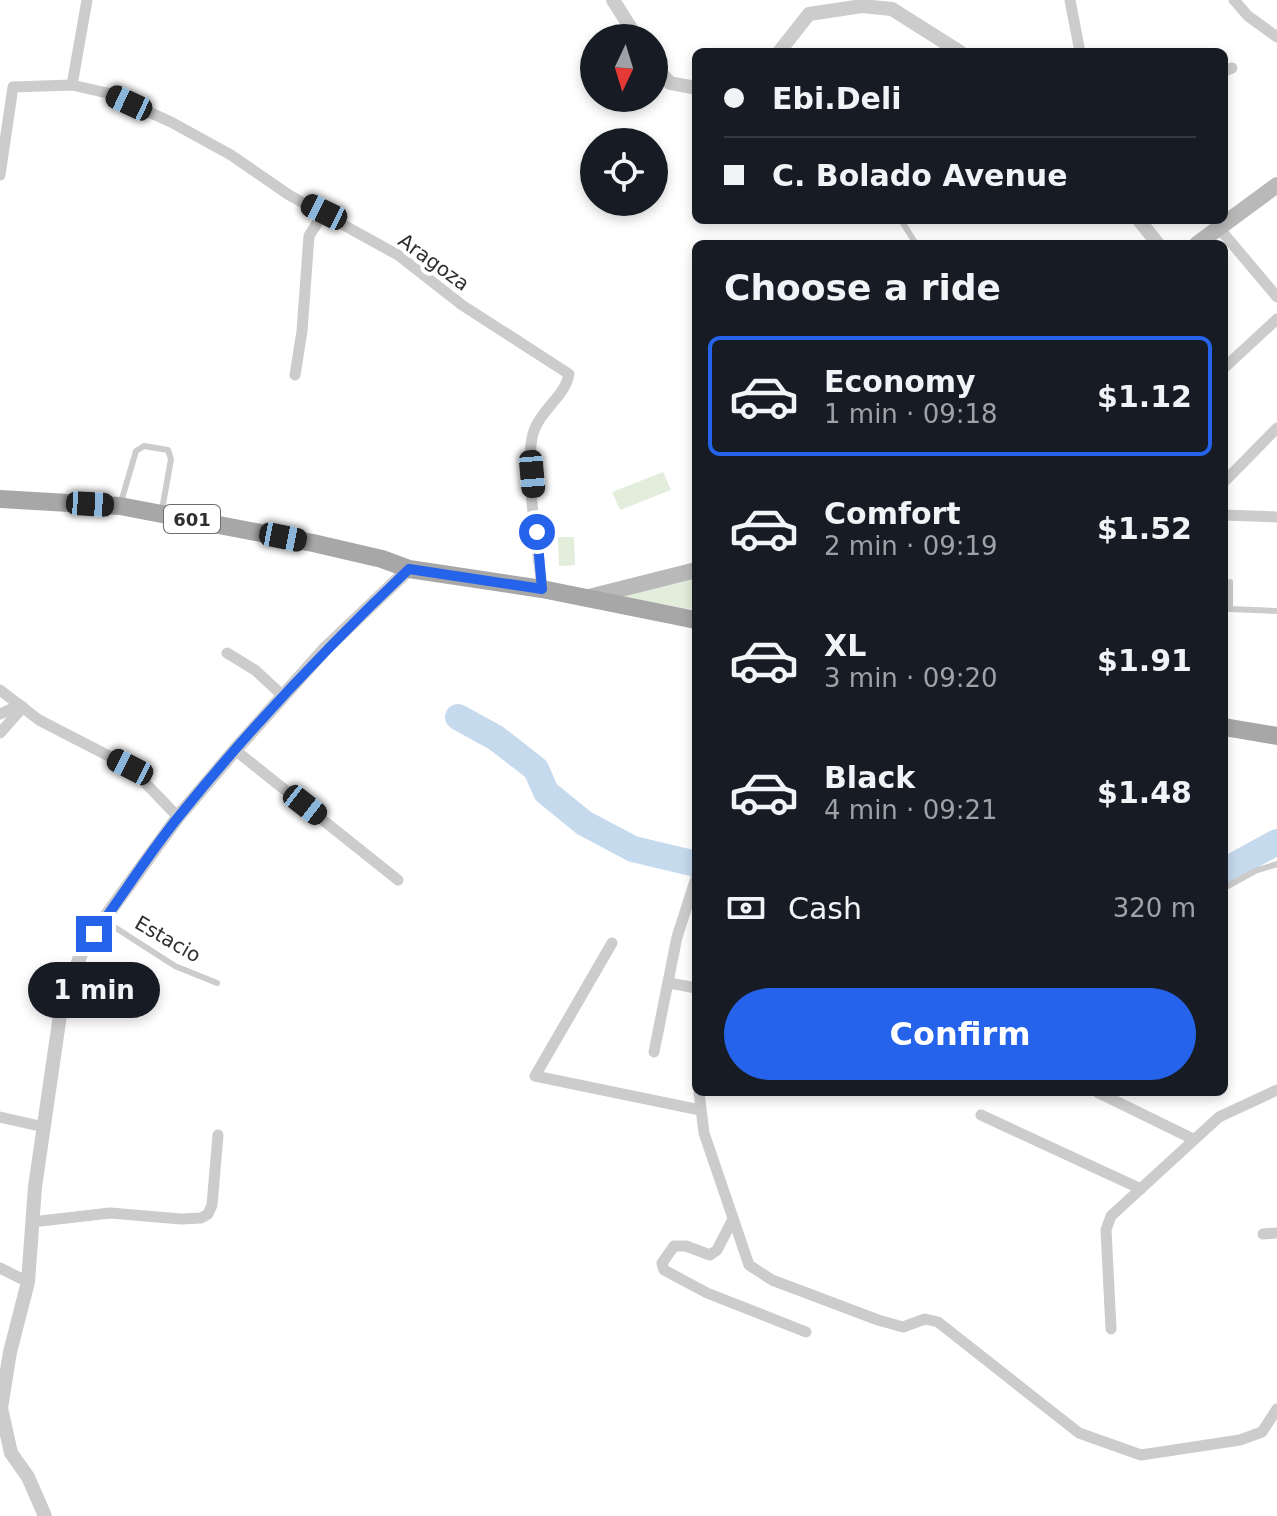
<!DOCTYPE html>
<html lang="en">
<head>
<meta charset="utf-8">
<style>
  :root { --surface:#171b24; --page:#242831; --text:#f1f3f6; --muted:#9ea1a6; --line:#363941; --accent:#2563eb }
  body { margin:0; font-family:"DejaVu Sans",sans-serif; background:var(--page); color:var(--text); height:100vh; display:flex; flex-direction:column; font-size:30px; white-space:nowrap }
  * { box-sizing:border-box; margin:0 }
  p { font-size:26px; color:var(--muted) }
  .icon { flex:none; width:44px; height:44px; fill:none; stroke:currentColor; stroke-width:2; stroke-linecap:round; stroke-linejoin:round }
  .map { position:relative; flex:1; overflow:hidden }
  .panel { position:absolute; left:692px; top:240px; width:536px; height:856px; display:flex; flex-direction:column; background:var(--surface); border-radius:12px; box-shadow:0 4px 12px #0003 }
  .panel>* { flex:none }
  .guide { position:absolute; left:692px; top:48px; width:536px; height:176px; border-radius:12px; box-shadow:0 4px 12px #0003; display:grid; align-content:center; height:176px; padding:0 32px; background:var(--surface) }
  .needle { width:52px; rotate:184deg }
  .fabs { position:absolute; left:580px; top:24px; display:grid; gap:16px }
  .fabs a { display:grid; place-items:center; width:88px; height:88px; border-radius:50%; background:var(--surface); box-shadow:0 4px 12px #0003; font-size:40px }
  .end { position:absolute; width:36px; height:36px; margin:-18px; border:10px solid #2563eb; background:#fff; box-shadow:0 0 0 4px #fff }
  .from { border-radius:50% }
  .bubble { position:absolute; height:56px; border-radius:28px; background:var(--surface); box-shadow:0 4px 12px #0003; font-size:26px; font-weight:600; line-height:56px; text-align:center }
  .car { position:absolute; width:24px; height:48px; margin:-24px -12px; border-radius:10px; box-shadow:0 0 6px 2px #0007; background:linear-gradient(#222 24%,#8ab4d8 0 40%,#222 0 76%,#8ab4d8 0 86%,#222 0) }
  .guide b { display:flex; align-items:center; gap:28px; height:76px; font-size:30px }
  .guide b+b { border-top:2px solid var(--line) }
  .guide i { width:20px; height:20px; background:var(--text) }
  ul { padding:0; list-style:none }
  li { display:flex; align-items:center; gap:24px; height:120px; margin:0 16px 12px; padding:0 16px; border:4px solid transparent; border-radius:12px }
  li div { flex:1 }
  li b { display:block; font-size:30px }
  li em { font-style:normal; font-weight:600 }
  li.active { border-color:var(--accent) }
  li>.icon { width:72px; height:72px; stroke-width:1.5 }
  h2 { padding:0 32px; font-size:36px; line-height:96px }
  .pay { display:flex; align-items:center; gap:20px; height:88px; padding:0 32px; font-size:30px }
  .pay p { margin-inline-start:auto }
  .action { display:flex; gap:16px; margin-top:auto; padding:16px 32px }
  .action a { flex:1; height:92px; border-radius:48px; background:var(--accent); color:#fff; font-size:32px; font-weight:600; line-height:92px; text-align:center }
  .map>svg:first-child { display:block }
</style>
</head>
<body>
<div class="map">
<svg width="1277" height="1516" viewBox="0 0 1277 1516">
  <rect width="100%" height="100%" fill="#fff"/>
  <g fill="#e3eddb">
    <path d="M663,472L671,490L620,510L612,492Z"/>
    <path d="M558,537H574L575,565L559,566Z"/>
    <path d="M696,571V610L605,594Z"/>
  </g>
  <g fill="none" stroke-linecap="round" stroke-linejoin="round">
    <g stroke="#c6daee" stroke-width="26">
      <path d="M458,717L496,738L536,769L546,792L584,823L633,849L696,864"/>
      <path d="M1224,871L1277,842"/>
    </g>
    <g stroke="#ccc" stroke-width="6">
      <path d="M901,220L916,244"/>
      <path d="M121,502L136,451L144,446L168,450L171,459L162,510"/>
      <path d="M1230,582V609L1277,611"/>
      <path d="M1224,888L1255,871L1277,864"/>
      <path d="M105,921L175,966L217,983"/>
    </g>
    <g stroke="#ccc" stroke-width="11">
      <path d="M1070,0L1080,52"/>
      <path d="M1234,0L1248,16L1277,37"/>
      <path d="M1224,71L1232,68"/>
      <path d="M72,85L87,0"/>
      <path d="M0,175L13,87L72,85L107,93L171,122L231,155L289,195L398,255L462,305L569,374C565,398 537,411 532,438C525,476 538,548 542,589"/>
      <path d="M1219,228L1277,297"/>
      <path d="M1224,368L1277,319"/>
      <path d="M295,375L302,331L309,236L324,212"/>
      <path d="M1224,482L1277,428"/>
      <path d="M1224,515L1277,517"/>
      <path d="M227,653L255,670L283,696"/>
      <path d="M0,690L39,720L130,767L178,817"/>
      <path d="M0,714L20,705"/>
      <path d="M0,733L23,707"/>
      <path d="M235,750L398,880"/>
      <path d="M612,943L535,1076L700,1110"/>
      <path d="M669,983L696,988"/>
      <path d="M654,1052L677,937L696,878"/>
      <path d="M699,1092L704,1133L749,1265L772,1280L878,1320L903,1327L925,1319L938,1322L1079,1433L1141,1455L1240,1440L1262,1432L1277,1409"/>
      <path d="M1097,1092L1193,1139"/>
      <path d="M981,1115L1141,1189"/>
      <path d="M0,1117L44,1127"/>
      <path d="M733,1219L717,1250L710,1255L686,1246H674L662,1263L664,1270L707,1293L806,1332"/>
      <path d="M32,1222L110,1213L181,1219L201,1218L208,1214L212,1205L218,1135"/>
      <path d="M1263,1234L1277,1233"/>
      <path d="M0,1268L28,1282"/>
      <path d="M1111,1329L1106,1230L1111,1216L1219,1117L1277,1090"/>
    </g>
    <g stroke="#ccc" stroke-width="14">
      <path d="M613,0L637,38"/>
      <path d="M779,52L809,14L862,6L892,9L960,52"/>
      <path d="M654,66L670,83L696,88"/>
      <path d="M1139,220L1158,244"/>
      <path d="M45,1516L28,1477L11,1453L1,1408L10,1352L28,1282L35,1187L60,1015L83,948L178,817L235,750L326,648L409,569"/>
    </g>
    <g stroke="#b9b9b9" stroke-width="16">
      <path d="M1197,244L1277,185"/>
      <path d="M585,598L696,570"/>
    </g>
    <g stroke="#a7a7a7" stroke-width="18">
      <path d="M0,499L120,506L313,543L382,559L409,569L542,589L696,620"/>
      <path d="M1224,727L1277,736"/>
    </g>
  </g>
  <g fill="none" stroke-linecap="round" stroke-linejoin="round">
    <path stroke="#2563eb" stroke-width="10" d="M94,934C123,895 149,853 180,815C251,727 328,646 409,569L542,589L537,532"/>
  </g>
  <g text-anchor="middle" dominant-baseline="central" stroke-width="8" stroke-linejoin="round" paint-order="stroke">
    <rect fill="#fff" stroke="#6d6d6d" stroke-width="2" x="164" y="505" width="56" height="28" rx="6"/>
    <g font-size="18" font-weight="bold" fill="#2f2f2f">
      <text x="192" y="519">601</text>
    </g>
    <g font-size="20" fill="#2f2f2f" stroke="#fff">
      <text transform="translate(434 262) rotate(36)">Aragoza</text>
      <text transform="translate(168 939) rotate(30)">Estacio</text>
    </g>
  </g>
</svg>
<div class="fabs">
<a><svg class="needle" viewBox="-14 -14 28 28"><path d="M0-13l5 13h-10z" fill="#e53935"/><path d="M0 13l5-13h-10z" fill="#9ea1a6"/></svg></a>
<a><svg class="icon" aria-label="locate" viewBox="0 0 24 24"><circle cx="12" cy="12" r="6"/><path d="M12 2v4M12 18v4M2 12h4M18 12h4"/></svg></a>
</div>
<i class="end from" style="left:537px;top:532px"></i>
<i class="end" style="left:94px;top:934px"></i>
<div class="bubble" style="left:28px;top:962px;width:132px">1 min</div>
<i class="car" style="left:129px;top:103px;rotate:295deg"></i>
<i class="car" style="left:324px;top:212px;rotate:296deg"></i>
<i class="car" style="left:532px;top:474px;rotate:175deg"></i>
<i class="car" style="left:90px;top:504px;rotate:93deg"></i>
<i class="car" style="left:283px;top:537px;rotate:101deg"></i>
<i class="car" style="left:130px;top:767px;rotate:297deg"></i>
<i class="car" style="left:305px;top:805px;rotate:128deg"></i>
<div class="guide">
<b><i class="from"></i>Ebi.Deli</b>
<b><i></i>C. Bolado Avenue</b>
</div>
<section class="panel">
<h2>Choose a ride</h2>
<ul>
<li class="active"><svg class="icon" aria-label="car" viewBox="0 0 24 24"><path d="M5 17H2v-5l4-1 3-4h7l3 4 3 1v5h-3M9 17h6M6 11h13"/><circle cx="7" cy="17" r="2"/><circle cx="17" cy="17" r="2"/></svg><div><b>Economy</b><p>1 min · 09:18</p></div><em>$1.12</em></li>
<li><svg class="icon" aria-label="car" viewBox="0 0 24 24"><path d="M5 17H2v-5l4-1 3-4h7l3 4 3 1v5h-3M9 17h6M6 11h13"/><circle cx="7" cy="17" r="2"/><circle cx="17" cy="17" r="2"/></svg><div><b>Comfort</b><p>2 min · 09:19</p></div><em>$1.52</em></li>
<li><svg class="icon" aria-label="car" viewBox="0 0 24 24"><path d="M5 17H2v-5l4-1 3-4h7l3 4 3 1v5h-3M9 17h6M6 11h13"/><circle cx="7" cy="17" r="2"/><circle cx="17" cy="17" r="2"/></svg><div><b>XL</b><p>3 min · 09:20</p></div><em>$1.91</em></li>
<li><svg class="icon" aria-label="car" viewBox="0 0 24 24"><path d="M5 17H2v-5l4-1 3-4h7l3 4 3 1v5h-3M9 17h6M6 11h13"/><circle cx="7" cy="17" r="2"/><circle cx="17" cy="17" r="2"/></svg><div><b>Black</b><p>4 min · 09:21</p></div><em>$1.48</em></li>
</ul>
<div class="pay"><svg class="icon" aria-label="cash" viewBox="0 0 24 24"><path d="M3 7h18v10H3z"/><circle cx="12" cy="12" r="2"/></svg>Cash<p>320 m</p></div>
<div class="action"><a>Confirm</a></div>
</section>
</div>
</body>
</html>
